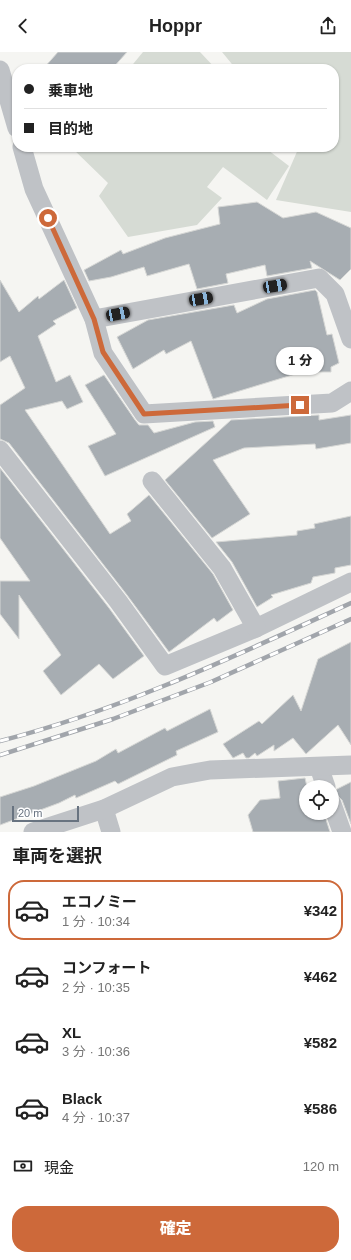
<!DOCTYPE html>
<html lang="ja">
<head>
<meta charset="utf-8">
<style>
  :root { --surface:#fff; --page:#f2f2f2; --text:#222; --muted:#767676; --line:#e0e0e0; --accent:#cd693a }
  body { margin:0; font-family:Helvetica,"Noto Sans JP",sans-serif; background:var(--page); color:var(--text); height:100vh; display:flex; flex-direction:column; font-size:15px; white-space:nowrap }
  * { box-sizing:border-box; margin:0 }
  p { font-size:13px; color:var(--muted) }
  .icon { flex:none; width:22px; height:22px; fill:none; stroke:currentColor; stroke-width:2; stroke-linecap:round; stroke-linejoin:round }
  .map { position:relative; height:780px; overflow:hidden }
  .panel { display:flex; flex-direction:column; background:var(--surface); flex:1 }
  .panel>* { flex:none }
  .guide { position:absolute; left:12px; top:12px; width:327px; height:88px; border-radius:16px; box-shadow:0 1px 3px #0004; display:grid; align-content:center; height:88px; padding:0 12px; background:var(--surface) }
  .tools { position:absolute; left:299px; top:728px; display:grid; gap:8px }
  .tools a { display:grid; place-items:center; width:40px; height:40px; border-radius:50%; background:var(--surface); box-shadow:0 1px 3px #0004; font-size:20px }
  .scale { position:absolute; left:12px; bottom:10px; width:67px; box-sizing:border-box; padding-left:4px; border:2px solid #687380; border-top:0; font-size:11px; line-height:14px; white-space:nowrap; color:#687380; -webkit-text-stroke:3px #fff; paint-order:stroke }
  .end { position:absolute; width:18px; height:18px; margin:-9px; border:5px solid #cd693a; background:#fff; box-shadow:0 0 0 2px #fff }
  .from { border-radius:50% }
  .bubble { position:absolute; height:28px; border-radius:14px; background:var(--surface); box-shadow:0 1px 3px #0004; font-size:13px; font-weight:800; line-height:28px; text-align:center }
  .car { position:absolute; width:12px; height:24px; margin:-12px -6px; border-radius:5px; box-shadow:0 0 3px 1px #0007; background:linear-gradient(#222 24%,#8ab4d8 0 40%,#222 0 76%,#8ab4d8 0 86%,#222 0) }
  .guide b { display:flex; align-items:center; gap:14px; height:38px; font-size:15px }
  .guide b+b { border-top:1px solid var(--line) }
  .guide i { width:10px; height:10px; background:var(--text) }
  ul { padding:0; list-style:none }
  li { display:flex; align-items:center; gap:12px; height:60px; margin:0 8px 6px; padding:0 4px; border:2px solid transparent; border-radius:16px }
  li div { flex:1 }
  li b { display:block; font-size:15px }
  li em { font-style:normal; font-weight:800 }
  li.active { border-color:var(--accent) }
  li>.icon { width:36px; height:36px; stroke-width:1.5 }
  h2 { padding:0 12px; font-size:18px; line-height:48px }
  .pay { display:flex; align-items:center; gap:10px; height:44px; padding:0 12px; font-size:15px }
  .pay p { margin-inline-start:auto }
  .action { display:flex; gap:8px; margin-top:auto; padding:8px 12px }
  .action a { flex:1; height:46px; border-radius:16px; background:var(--accent); color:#fff; font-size:16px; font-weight:800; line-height:46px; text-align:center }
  header { display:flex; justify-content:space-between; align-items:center; height:52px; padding:0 12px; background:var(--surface); font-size:18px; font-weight:800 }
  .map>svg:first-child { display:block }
</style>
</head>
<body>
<header><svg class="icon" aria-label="back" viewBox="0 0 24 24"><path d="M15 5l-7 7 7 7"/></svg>Hoppr<svg class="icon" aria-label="share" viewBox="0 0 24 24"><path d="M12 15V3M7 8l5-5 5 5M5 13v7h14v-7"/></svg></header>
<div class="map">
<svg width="351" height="780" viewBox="0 0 351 780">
  <rect width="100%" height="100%" fill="#f5f5f2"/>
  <g fill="#d6dbd4">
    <path d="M143,0H200L216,17H129Z"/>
    <path d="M222,0H351V160L276,148L299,95H334V17H236Z"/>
    <path d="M71,95H264L289,114L267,148L223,115L207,135L222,146L197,173L128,185L99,144L108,131Z"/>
  </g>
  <g fill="#a7adb2" stroke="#d6d7d5">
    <path d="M58,0H127L112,17H43Z"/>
    <path d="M257,150L283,166L316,160L351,176V217L340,228L310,209L312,216L267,224L265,213L226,222L228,231L197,237L189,212L147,224L144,215L111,225L89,229L84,218L121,198L123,202L165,186L220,172L218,155Z"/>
    <path d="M0,228L19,260L38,244L39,247L64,228L77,256L53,269L56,272L38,284L56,330L70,323L83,350L67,357L62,349L25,358L110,482L131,469L127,462L149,443L213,522L233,558L217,570L214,566L169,600L127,543L9,391L0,387V353L25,336L10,304L0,310Z"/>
    <path d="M315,238L317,240L327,283L332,282L339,311L331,315V320H302L213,347L191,289L166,302L164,298L133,317L117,285L148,268L234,253L237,261L267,247Z"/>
    <path d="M104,323L135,368L139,373H148L154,381L195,370L213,369L215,375L105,424L88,394L116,382L85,333Z"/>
    <path d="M319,363V368L351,363V391L316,397L315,392L244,396L213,408L250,462L212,486L165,428L231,368Z"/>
    <path d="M0,416L109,556L144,604L113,627L99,612L61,643L43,619L61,603L19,543V587L0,562V529H30L0,486Z"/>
    <path d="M351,464V513L335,516V521L313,525L311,531L271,543L273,545L257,555L232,510L216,490L297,483V479L315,476L314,472Z"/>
    <path d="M351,590V693L338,673L306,702L293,686L274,699V693L257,704L255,701L249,706H246L243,701L233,706L223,692L259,669L262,672L293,643L301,659L318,607Z"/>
    <path d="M210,657L218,680L176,699L177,703L118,732L115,729L76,746L75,743L59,751L0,773V745L34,734L96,709L116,697L118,701L165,676L167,679Z"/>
    <path d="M305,726L307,735L306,761H324L330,780H253L248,763L260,748L280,746L278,729Z"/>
    <path d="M351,730V772L342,748L335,741L337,737Z"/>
  </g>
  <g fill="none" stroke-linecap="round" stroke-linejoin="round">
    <g stroke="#bfc2c6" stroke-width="19">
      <path d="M0,18L17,76"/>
      <path d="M22,95L34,137L94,267L103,301L144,362L332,351L351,339"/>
      <path d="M94,267L319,226L335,242L351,287"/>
      <path d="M0,398L118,549L165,614L256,576L351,530"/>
      <path d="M152,429L222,516L256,576"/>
      <path d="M319,715L326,735"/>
      <path d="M332,752L342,780"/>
      <path d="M104,757L111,780"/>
      <path d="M33,780L104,757L172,725L210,718L351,713"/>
    </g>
    <defs>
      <g id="rail">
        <path d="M0,689C122,658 237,603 351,551"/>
        <path d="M0,703L113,667L211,630L351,567"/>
      </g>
    </defs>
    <use href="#rail" stroke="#a1a5ab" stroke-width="4.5"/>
    <use href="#rail" stroke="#fff" stroke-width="3" stroke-dasharray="9" stroke-linecap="butt"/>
  </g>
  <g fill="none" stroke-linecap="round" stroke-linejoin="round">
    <path stroke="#cd693a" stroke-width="5" d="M48,166L94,267L103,300L144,362L300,353"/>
  </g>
</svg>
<div class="tools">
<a><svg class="icon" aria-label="locate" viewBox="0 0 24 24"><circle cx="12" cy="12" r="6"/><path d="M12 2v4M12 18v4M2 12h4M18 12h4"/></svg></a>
</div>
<div class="scale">20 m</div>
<i class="end from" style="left:48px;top:166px"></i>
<i class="end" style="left:300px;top:353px"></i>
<div class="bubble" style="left:276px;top:295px;width:48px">1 分</div>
<i class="car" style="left:275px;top:234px;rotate:80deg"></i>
<i class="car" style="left:201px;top:247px;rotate:80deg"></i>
<i class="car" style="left:118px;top:262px;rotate:79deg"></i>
<div class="guide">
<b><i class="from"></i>乗車地</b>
<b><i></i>目的地</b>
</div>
</div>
<section class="panel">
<h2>車両を選択</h2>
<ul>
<li class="active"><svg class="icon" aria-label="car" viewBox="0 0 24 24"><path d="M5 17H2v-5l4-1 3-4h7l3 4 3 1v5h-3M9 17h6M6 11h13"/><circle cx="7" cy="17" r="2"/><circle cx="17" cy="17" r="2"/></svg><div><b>エコノミー</b><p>1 分 · 10:34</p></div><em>¥342</em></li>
<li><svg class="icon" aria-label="car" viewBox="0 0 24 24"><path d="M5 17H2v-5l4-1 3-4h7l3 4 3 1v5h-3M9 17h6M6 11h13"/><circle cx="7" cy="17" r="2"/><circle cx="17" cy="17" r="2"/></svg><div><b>コンフォート</b><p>2 分 · 10:35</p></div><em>¥462</em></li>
<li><svg class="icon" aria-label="car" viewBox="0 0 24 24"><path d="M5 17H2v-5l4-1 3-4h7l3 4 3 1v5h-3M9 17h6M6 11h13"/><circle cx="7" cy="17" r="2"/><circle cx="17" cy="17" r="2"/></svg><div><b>XL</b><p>3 分 · 10:36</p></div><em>¥582</em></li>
<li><svg class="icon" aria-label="car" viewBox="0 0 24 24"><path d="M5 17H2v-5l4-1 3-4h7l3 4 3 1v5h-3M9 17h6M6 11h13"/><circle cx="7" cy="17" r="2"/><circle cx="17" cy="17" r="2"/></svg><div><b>Black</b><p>4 分 · 10:37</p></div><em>¥586</em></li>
</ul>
<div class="pay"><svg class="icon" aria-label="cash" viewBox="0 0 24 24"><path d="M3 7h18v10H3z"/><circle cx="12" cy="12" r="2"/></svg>現金<p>120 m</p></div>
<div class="action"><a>確定</a></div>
</section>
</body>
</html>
